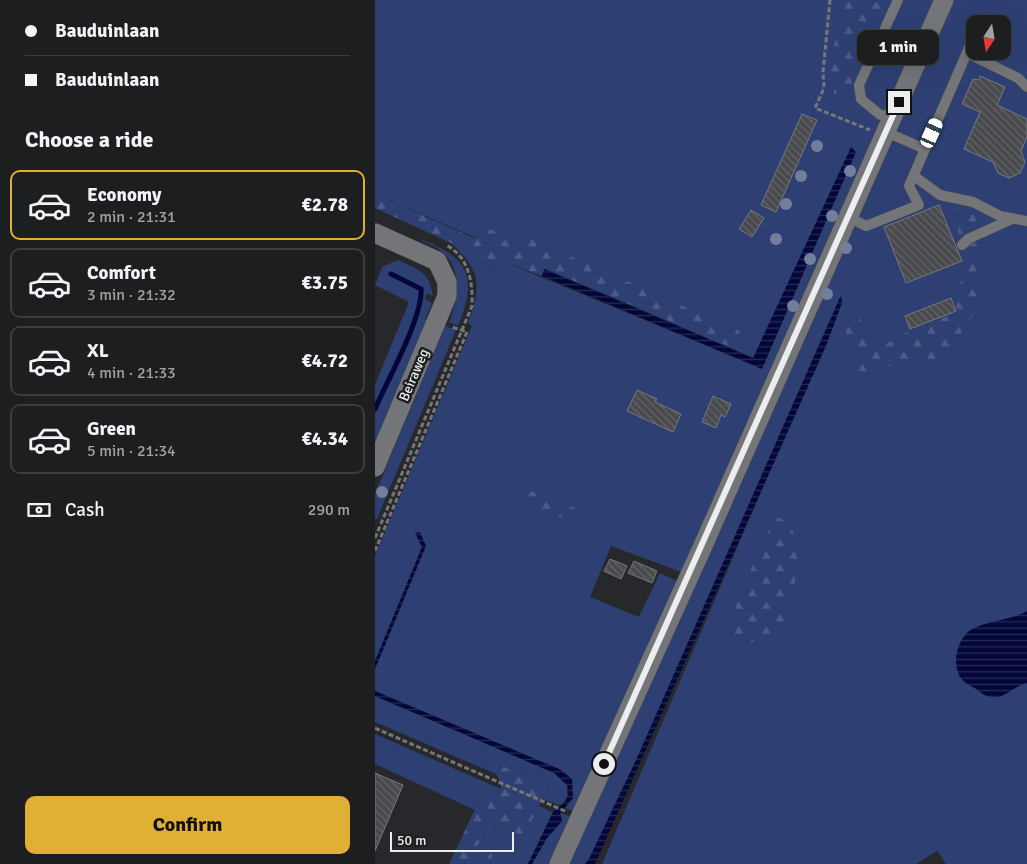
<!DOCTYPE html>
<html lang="en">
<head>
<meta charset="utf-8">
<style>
  :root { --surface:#1d1e20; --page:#252729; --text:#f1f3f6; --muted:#a0a2a5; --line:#3b3c3e; --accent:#e0b034 }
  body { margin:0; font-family:Signika,sans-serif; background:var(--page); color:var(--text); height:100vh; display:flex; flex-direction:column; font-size:19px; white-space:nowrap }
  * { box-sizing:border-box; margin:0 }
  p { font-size:16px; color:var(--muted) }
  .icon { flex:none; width:28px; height:28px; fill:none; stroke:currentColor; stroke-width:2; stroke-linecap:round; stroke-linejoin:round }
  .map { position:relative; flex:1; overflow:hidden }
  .drawer { display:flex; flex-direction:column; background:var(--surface); width:375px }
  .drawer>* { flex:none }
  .guide { display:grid; align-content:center; height:110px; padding:0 25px; background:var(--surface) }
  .needle { width:32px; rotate:192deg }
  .tools { position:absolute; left:591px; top:15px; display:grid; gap:10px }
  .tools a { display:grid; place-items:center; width:45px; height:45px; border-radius:10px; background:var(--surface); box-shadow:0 5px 20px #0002,0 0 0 1px var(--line); font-size:25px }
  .scale { position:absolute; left:15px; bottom:12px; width:124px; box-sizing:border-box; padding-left:5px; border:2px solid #ecedef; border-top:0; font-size:14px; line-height:18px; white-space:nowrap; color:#ecedef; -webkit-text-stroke:4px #1d1f21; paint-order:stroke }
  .end { position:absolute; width:22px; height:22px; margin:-11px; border:6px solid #ecedef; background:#111; box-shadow:0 0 0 2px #111 }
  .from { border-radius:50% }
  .bubble { position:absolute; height:35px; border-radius:10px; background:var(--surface); box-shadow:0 5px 20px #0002,0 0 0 1px var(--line); font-size:16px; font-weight:700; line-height:35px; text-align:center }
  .car { position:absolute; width:15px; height:30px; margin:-15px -8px; border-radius:6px; box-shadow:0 0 4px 1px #0007; background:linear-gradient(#fff 24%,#345 0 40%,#fff 0 76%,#345 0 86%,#fff 0) }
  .guide b { display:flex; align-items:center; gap:18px; height:48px; font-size:19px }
  .guide b+b { border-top:1px solid var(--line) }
  .guide i { width:12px; height:12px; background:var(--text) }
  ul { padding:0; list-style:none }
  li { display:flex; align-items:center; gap:15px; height:70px; margin:0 10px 8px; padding:0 15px; border:2px solid var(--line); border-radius:10px }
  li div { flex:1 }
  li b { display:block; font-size:19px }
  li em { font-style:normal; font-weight:700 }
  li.current { border-color:var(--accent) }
  li>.icon { width:45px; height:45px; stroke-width:1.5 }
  h2 { padding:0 25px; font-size:22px; line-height:60px }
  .pay { display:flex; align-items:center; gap:12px; height:55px; padding:0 25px; font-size:19px }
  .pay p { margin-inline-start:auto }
  .primary-button { display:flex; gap:10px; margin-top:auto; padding:10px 25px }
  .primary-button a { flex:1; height:58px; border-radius:10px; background:var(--accent); color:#111; font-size:20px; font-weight:700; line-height:58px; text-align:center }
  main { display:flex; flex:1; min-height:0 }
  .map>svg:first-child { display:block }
</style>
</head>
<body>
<main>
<section class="drawer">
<div class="guide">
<b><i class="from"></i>Bauduinlaan</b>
<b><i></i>Bauduinlaan</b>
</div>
<h2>Choose a ride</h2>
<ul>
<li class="current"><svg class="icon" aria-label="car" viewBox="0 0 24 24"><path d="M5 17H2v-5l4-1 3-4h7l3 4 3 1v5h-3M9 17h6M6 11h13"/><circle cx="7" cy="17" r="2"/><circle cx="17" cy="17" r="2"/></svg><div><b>Economy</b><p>2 min · 21:31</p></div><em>€2.78</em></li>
<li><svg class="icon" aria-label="car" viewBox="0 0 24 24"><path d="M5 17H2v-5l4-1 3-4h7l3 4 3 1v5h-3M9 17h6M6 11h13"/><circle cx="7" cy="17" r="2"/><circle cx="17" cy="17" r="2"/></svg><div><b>Comfort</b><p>3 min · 21:32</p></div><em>€3.75</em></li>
<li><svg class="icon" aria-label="car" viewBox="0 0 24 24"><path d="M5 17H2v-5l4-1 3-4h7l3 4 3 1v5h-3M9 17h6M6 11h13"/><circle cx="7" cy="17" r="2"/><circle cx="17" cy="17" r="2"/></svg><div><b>XL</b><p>4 min · 21:33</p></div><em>€4.72</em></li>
<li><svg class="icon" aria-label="car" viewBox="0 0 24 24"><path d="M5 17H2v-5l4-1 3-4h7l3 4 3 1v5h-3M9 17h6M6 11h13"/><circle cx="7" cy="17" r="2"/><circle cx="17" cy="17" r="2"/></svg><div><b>Green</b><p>5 min · 21:34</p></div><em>€4.34</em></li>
</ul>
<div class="pay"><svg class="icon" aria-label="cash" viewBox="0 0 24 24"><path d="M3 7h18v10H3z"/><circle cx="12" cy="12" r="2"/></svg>Cash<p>290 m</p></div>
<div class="primary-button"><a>Confirm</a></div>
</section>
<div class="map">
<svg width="652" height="864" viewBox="0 0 652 864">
  <defs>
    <pattern id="forest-firs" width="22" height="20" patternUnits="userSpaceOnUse" patternTransform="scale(1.25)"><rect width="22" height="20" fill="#2e4073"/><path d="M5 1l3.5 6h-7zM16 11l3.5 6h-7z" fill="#4c5c87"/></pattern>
    <pattern id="water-rules" width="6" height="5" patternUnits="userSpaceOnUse" patternTransform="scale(1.25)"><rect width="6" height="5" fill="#030638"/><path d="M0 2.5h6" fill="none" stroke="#282b55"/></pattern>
    <pattern id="building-back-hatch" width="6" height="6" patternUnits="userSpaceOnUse" patternTransform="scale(1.25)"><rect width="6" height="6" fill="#484a4d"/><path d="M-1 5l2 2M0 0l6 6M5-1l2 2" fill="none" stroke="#636467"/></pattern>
  </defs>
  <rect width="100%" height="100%" fill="#27282b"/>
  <g fill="#2e4073" fill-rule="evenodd">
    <path d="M0,0H652V864H571L562,851L541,864H227L432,384L428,382L262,758L214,859L210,864H193L202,813L190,808L198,798L186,770L0,691V669L51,546L41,533L47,547L0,661V556L97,326L93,323C107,284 106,271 76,243L115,267L122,259L386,368L378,358L0,194ZM600,24H628V51H600ZM236,546L309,573L304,582L285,573L264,617L215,597Z"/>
    <path d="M48,240C96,259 102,280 83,326L74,322C84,299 88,268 65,250C60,246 53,244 47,241Z"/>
    <path d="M23,260C44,270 54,271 58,296L52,294L50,299L57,303L50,319L54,324L0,453V385L34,302L0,285L7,267Z"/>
    <path d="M70,326L81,330L2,519L0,518V494Z"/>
    <path d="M0,696L180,773L192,785C193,794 193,800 185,805L167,799L174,786L125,765L121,774L0,722Z"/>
    <path d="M0,734L126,789L119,798L103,803L100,810L0,764Z"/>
    <path d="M164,806L178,812L153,864H114L118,855L101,847L118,826L148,835Z"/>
    <path d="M185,813L200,818L180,864H157L172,838L187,821Z"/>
  </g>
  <g fill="url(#forest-firs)">
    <path d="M467,0H509L476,86L459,94L455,71Z"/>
    <path d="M0,194L101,239L104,228L145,234L365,331L357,347L170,269L167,276L122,259L115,267L76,243L0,208Z"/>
    <path d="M584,208L605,216L602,240L608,264L601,287L605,295L604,306L567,360C543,358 508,368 484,373L486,357L478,355C469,340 469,331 477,316L484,315L490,335L500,347L519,341L533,331L583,312L578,298L583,295L590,262L583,243Z"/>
    <path d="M148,488L211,512L205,525L142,500Z"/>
    <path d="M403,517C431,533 424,564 418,590C416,598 416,609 412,617C402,637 368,651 349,638L365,594L399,518Z"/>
    <path d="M125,765L174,786L152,829L148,835L118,826L101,847L118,855L114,864H74L103,803C119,798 134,793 121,774Z"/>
  </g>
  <g fill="url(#water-rules)">
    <path d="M476,147L481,152L387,369L167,276L169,269L378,358Z"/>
    <path d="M466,295L467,303L451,346L220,864H210L214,859L262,758Z"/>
    <path d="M45,532L51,546L0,669V661L47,547L40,533Z"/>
    <path d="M652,611V683C641,685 631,697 621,697C610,697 608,694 601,689C595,685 589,683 585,677C577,663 582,641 594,631C607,621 635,621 652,611Z"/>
    <path d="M0,691L186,770L197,779L198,798L185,813L187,821L172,838L157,864H153L178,812L189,803L193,796L192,785L179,773L0,696Z"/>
  </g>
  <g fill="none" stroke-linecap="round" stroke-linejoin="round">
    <path stroke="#030638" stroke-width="5" d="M0,409C12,381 48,317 46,289L16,274"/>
  </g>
  <g fill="url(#building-back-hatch)" stroke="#77787c">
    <path d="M605,76L630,87L622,105L652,119V137L646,151L650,162L645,173L634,178L623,173L618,162L589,149L605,112L587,104L598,79L604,80Z"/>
    <path d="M427,114L442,120L401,212L386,205Z"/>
    <path d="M564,205L587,261L531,283L509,227Z"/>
    <path d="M376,210L389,218L377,237L364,229Z"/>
    <path d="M576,298L581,311L535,329L530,316Z"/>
    <path d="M262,390L282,399L280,402L306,414L298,432L252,411Z"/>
    <path d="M338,396L356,404L350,417L346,415L341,428L327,422Z"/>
    <path d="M235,559L252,566L246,579L229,571Z"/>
    <path d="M259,561L282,571L277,583L253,573Z"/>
    <path d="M0,773L28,785L0,851Z"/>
  </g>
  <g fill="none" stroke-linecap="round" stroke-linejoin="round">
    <defs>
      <g id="lane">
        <path d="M592,53L643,78L652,87"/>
        <path d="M517,119L504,114L486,99L484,85L523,0"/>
        <path d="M511,132L550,149"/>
        <path d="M539,176L565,195L598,202L625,216L652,221"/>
        <path d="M473,217L491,226L544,205L534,186L600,34"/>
        <path d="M587,245L593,239L637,219"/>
      </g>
      <g id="street">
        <path d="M0,233L62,261L72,282V296L0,467"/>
        <path d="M184,864L327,548L569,0"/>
      </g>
    </defs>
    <use href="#lane" stroke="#454649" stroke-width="11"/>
    <use href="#street" stroke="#454649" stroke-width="20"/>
    <g stroke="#757679" stroke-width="3" stroke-dasharray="5 2.5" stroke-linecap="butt">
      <path d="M455,0L448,72L449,88L440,108L495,130"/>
      <path d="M0,538L97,306C98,282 94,257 71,245"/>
      <path d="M0,551L92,332L77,327"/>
      <path d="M0,728L190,811"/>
    </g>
    <use href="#lane" stroke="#747579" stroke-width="10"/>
    <use href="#street" stroke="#747579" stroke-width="19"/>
  </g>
  <g fill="#737e9c">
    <circle cx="442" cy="146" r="6"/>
    <circle cx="475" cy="171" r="6"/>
    <circle cx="426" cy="176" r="6"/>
    <circle cx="411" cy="204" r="6"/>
    <circle cx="457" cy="216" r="6"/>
    <circle cx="401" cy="239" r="6"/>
    <circle cx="471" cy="248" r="6"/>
    <circle cx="435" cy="259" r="6"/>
    <circle cx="452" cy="294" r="6"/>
    <circle cx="418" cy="306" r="6"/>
    <circle cx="7" cy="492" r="6"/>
  </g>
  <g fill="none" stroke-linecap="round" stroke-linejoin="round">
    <path stroke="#ecedef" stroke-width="6" d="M229,764L524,102"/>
  </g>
  <g text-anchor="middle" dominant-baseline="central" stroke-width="5" stroke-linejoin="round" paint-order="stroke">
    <g font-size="14" fill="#ecedef" stroke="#1d1f21">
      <text transform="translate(39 375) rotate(-67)">Beiraweg</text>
    </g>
  </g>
</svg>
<div class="tools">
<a><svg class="needle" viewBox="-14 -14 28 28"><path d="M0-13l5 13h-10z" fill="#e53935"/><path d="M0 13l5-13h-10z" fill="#a0a2a5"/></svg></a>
</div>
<div class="scale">50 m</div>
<i class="end from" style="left:229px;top:764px"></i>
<i class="end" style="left:524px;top:102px"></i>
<div class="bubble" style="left:482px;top:30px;width:82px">1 min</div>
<i class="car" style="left:557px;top:133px;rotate:24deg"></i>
</div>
</main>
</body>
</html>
